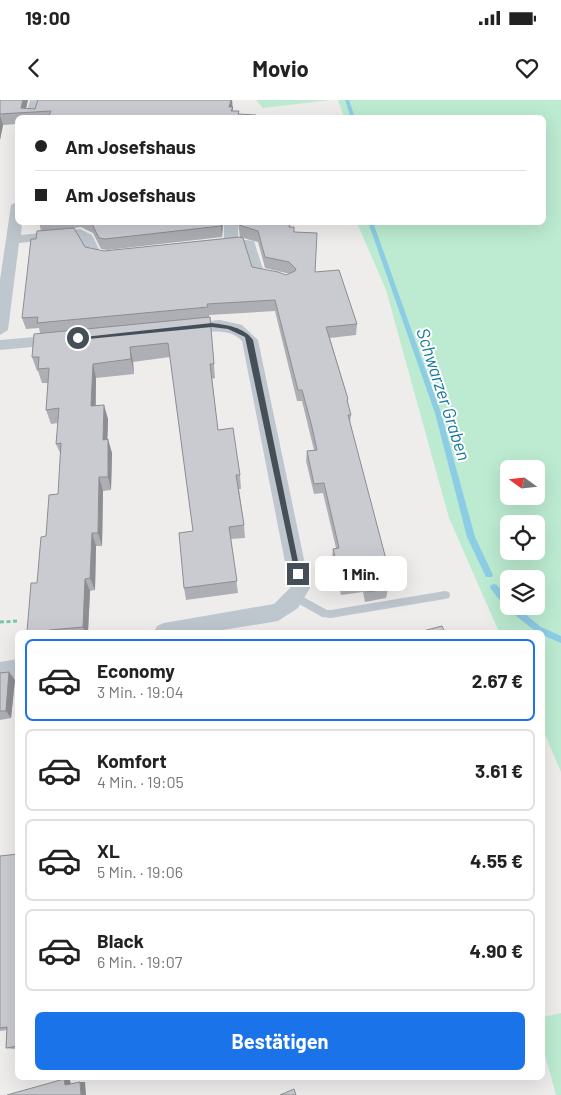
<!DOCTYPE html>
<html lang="de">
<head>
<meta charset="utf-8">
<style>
  :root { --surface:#fff; --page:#f6f6f6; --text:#222; --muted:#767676; --line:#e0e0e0; --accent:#1a73e8 }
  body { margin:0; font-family:Barlow,sans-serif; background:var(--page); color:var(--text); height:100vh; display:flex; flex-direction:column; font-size:19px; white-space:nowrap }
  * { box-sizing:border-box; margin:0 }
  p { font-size:16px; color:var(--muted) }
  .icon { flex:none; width:28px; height:28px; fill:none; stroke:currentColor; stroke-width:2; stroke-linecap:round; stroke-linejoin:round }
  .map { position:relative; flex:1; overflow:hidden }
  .details { position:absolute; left:15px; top:530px; width:530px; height:450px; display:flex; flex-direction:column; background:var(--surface); border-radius:8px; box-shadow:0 5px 20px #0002 }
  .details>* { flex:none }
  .top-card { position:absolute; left:15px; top:15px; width:531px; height:110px; border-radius:8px; box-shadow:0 5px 20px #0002; display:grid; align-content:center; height:110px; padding:0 20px; background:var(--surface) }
  .needle { width:32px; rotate:285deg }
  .fabs { position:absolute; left:500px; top:360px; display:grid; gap:10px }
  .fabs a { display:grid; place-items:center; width:45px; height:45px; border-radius:8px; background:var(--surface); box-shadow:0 5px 20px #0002; font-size:25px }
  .end { position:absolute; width:22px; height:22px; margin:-11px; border:6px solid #464f58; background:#fff; box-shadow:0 0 0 2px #fff }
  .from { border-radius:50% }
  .bubble { position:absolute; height:35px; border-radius:8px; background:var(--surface); box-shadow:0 5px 20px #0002; font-size:16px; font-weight:700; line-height:35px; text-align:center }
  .top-card b { display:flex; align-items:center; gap:18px; height:48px; font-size:19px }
  .top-card b+b { border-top:1px solid var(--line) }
  .top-card i { width:12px; height:12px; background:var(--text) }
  ul { padding:9px 0 0; list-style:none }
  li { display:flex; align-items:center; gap:15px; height:82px; margin:0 10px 8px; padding:0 10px; border:2px solid var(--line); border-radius:8px }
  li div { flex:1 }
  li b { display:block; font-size:19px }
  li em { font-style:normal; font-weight:700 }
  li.active { border-color:var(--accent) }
  li>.icon { width:45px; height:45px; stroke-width:1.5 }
  .button { display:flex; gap:10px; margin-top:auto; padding:10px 20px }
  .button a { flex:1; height:58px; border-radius:8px; background:var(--accent); color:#fff; font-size:20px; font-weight:700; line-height:58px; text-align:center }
  .status { display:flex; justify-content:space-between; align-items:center; height:35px; padding:0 25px; background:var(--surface); direction:ltr }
  .status svg { height:14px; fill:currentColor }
  header { display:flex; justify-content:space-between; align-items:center; height:65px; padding:0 20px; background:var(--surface); font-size:22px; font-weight:700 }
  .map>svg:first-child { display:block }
</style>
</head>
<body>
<div class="status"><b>19:00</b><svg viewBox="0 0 49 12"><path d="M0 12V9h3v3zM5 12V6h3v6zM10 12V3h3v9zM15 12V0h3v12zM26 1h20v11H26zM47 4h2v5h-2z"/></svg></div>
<header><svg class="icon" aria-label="back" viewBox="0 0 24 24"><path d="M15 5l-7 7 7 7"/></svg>Movio<svg class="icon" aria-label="heart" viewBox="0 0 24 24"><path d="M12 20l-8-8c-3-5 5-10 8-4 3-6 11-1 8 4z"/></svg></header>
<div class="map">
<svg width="561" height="995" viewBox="0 0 561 995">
  <rect width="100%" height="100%" fill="#efedec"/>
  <g fill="#bcebd1" fill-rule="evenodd">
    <path d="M256,0H331L263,8Z"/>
    <path d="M338,0H561V672L543,630L542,532H499L449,418L386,190L357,123L544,122V18L344,17ZM509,369H536V396H509ZM509,424H536V451H509ZM509,479H536V506H509Z"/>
    <path d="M561,913V995H556L543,948V917Z"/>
  </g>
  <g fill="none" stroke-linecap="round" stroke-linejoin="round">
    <g fill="#8ccde5" fill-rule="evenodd">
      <path d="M345,0H349L355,18H351Z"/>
      <path d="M368,122H373L441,313L475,437L493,475L492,477H486L467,437L435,313Z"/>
      <path d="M494,484L497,485L509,500V506H515L541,527L561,536V543L542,535V532L535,531L506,508L491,489L490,487L491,485Z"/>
    </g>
    <path stroke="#77c7a4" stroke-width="3" stroke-dasharray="4 2.5" stroke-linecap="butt" d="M0,522L18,521"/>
    <path fill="#bec6ce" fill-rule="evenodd" d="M445,491L449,492L450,495L449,498L445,499L331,518L322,517L292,500L291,497L292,494L296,493L327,510H331Z"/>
    <g fill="#bec6ce" fill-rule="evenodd">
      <path d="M30,0H42L37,18H25Z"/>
      <path d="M18,101V122H22L21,135L80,129L92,135L100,151L114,152L121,156L114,160L90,158L81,140L77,137L19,143L8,230L0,235V180L11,105Z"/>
      <path d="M224,122H238V139L254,141L263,169L283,174L285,177L283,180L278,181L252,175L243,148H202L200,145L202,142L224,139Z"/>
      <path d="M220,220L242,225L258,240L310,488L298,508L278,521L211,532H154L157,526L164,523L274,504L290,488L242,241C224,221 185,241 177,228L185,223Z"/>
      <path d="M59,235L65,236L67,240L65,244L0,250V240Z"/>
      <path d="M18,559V578L0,580V562Z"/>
    </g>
  </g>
  <g fill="#aeafb4">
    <path d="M0,0H28L26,8L35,9L38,0H232L233,11H239V14L256,15V18H18V24L3,25L0,40Z"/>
    <path d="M39,122H223L222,137L107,150L101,149L93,133L81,127L74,128L85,147L104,151L252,167L286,175L290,174L265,168L258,142L240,137L238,122H291L290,127L294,132L315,172L357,224L356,235L330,238L348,299V305L351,315L350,323L387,463L385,473H384L388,489L386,498L365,502L363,492L341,495L332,459L333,449L336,448L323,393L314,394L306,361L307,351L314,350L310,334L302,301H297L275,211L209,215V218L210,217L215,278L212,279L218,330L240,375L241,389H239L244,425L245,438L231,439L238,493L186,500L184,488L193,431L170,257L133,262L134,274L96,278V305L108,319L107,339L112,353L111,390L103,391L102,446H96L95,490L90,491L88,532H27L46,436L58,394L61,355L56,344L58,323L51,324L46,310L48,283H42L38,271H37L32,257L40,233L39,228L26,229L22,218L36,139L41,131Z"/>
    <path d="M9,572L15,580L11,618L0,620V573Z"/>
    <path d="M18,754V948L14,949L6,948L7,930L0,931V756Z"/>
  </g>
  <g fill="#8d8e92">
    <path d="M23,0H28L25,13L21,8Z"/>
    <path d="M231,0H232L233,18L229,7Z"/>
    <path d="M0,15L3,25L0,40Z"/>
    <path d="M221,122H223L222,137L221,126Z"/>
    <path d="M130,247L133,262L134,274L131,259Z"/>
    <path d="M93,264L96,278L95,320L91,306Z"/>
    <path d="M104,305L108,319L107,354L103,340Z"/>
    <path d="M108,339L112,353L111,390L108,377Z"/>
    <path d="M99,377L103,391L102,446L98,433Z"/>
    <path d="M92,433L96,446L95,490L90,478Z"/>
    <path d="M85,479L90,491L88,532H85L83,527Z"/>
    <path d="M9,572L15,580L11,618L6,611Z"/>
    <path d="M64,979L70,980L71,985H65Z"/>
    <path d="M80,982H85L86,995H81Z"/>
  </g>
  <g fill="#cacbd1" stroke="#8d8e92">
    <path d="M0,0H23L21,8L35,9L38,0H231L229,7H233L231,11H239L238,14L256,15L255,18H48L51,11L0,14Z"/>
    <path d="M91,122H221V126L105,139L99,138Z"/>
    <path d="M239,122H290L289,127H294V132L317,133L315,172L339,170L357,224L326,227L348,299L347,300L351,315H348L387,463L381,464L388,489L367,492L364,482L342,485L333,449L339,448L324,383L314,384L307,351L317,350L311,323L302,290H298L275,200L207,204L208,207L37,223L38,217L22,218L31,139H36L37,131L74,128L85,147L104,151L240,137L243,138L252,167L278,172L286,175L295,171L296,169L289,162L265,157L258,131L239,125Z"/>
    <path d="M210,217L214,264H210L218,330L233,328L240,375H236L244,425L229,427L237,481L184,488L179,433L193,431L168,243L130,247L131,259L93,264L91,306L104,305L103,340L108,339V377H99L98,433H92L90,478L85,479L83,527L49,530V532H27L31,483H37L41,437L46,436L49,395L58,394L61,343L56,344L59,308L46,310L49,268L38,269L39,257H32L34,234Z"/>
    <path d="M442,526L445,532H419Z"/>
    <path d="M9,572L6,611H0V573Z"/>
    <path d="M18,754V946L6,948L7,927L0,928V756Z"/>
    <path d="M64,979L65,985L80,982L81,995H7Z"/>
    <path d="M294,989L296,995H280Z"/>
  </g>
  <path fill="#464f58" d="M212,223C227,225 244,227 253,240L301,476H296L295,474L245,237L228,229L212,227L78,240L75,238Z"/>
  <g text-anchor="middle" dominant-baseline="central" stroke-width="4" stroke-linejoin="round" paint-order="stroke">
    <g font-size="18" font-style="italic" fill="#15789d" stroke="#fff">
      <text transform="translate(444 294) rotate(72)">Schwarzer Graben</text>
    </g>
  </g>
</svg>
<div class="fabs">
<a><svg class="needle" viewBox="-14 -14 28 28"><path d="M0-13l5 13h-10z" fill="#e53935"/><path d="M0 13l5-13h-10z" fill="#767676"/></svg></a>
<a><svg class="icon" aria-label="locate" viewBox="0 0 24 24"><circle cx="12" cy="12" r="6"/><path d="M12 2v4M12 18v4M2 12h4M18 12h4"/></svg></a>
<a><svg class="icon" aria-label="layers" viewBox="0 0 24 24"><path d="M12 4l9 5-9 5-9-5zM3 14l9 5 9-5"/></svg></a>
</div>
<i class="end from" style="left:78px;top:238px"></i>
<i class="end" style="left:298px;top:474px"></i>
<div class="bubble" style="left:315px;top:456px;width:92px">1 Min.</div>
<div class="top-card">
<b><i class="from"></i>Am Josefshaus</b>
<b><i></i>Am Josefshaus</b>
</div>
<section class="details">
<ul>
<li class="active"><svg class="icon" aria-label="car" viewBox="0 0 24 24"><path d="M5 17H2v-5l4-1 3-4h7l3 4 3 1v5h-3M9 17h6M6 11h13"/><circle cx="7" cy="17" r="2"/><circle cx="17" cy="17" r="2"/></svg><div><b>Economy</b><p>3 Min. · 19:04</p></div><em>2.67 €</em></li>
<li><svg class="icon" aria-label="car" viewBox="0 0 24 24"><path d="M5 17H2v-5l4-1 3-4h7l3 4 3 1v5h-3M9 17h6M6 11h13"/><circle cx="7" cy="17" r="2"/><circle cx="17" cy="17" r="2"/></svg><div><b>Komfort</b><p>4 Min. · 19:05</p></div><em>3.61 €</em></li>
<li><svg class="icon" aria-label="car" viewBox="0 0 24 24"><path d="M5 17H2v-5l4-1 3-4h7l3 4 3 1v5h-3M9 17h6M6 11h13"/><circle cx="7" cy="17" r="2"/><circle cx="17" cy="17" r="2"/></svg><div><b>XL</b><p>5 Min. · 19:06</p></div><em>4.55 €</em></li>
<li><svg class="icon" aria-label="car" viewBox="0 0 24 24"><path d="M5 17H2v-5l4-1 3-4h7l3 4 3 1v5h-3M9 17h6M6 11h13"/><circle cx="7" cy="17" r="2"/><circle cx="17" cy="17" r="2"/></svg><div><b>Black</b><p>6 Min. · 19:07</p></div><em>4.90 €</em></li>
</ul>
<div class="button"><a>Bestätigen</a></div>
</section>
</div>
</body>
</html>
